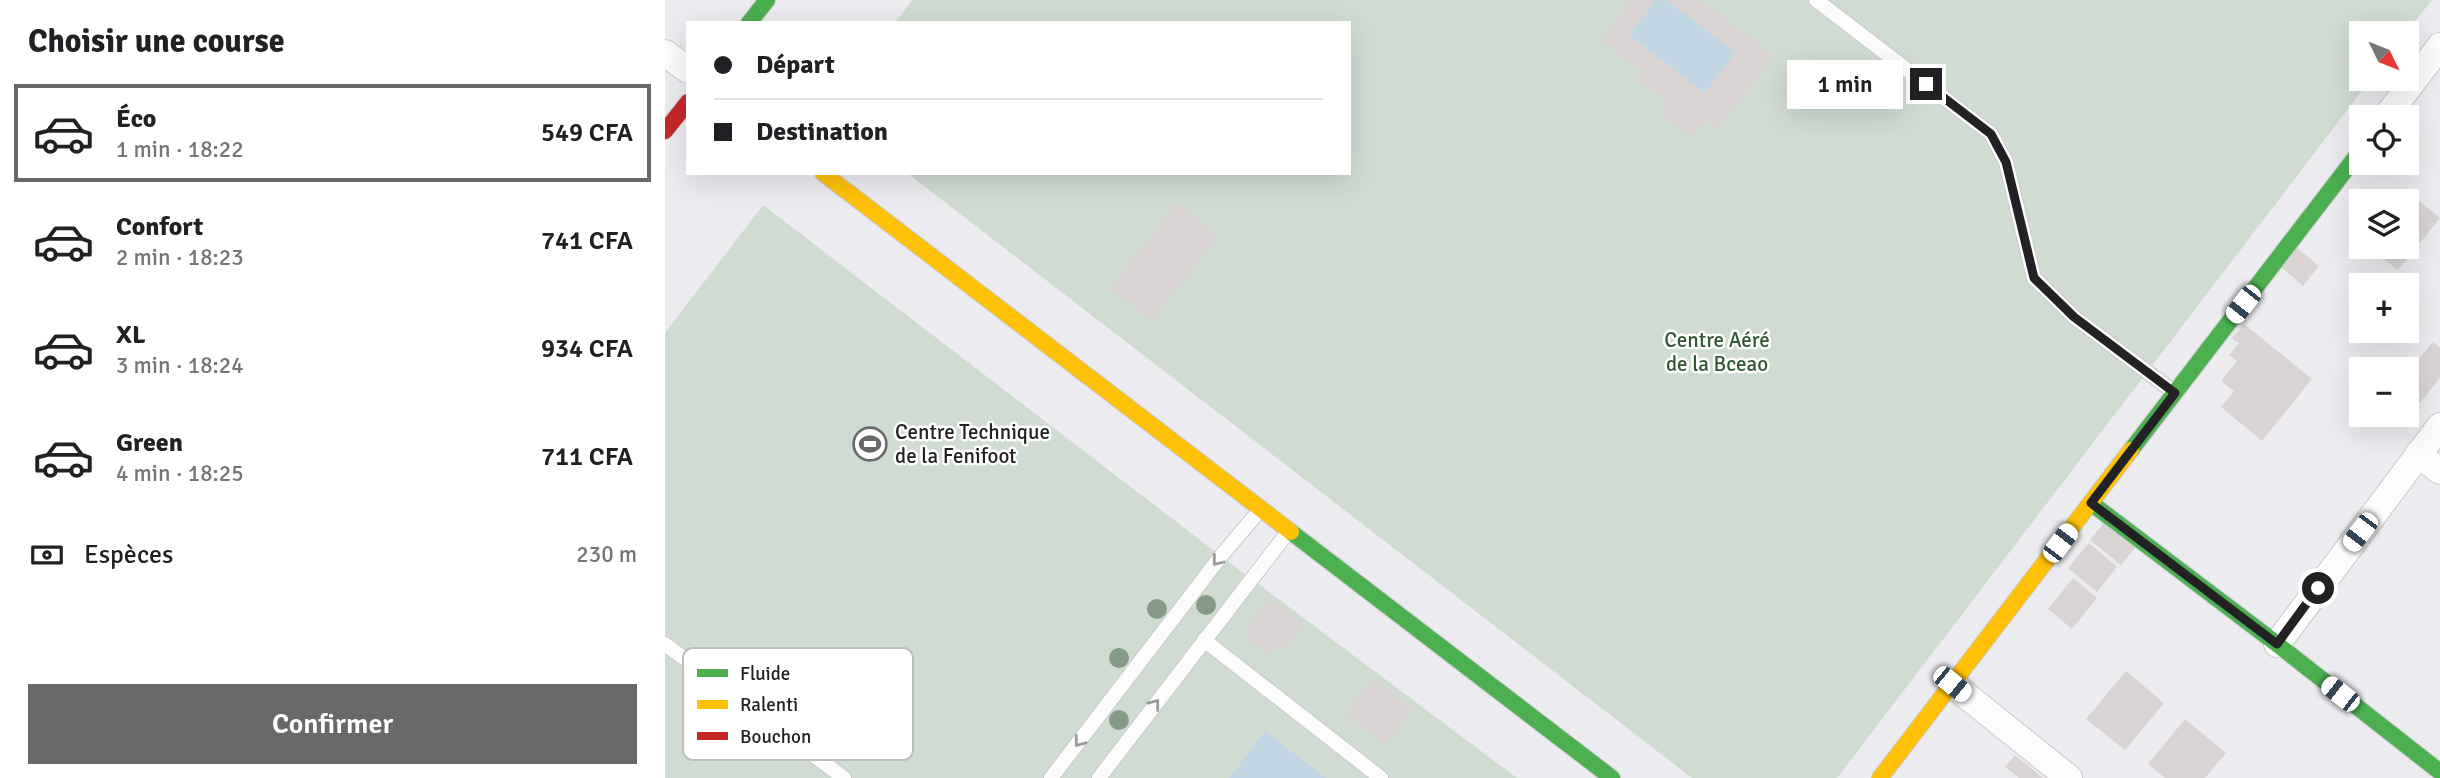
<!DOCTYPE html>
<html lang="fr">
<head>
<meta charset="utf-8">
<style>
  :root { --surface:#fff; --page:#f6f6f6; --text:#202124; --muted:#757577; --line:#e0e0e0; --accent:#69696c }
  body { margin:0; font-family:Signika,sans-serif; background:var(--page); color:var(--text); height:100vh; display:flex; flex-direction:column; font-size:26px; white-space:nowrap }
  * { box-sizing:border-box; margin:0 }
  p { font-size:23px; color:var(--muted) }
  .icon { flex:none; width:38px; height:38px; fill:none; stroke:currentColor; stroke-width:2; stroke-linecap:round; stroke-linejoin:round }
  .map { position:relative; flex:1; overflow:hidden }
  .panel { display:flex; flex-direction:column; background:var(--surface); width:665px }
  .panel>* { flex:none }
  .top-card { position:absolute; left:21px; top:21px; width:665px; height:154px; border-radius:0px; box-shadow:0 7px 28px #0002; display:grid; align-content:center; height:154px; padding:0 28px; background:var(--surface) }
  .needle { width:46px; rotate:133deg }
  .fabs { position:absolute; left:1684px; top:21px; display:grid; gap:14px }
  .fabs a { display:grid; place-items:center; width:70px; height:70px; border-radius:0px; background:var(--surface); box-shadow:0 7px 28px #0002; font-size:35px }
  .end { position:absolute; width:32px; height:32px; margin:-16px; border:9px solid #222225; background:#fff; box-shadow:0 0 0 4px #fff }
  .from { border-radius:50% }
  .bubble { position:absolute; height:49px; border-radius:0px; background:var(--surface); box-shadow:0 7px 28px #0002; font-size:23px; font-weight:600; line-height:49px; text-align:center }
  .car { position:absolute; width:21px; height:42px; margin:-21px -10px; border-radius:9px; box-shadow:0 0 5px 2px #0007; background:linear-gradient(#fff 24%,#345 0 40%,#fff 0 76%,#345 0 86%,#fff 0) }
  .top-card b { display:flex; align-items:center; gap:24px; height:66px; font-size:26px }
  .top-card b+b { border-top:2px solid var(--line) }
  .top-card i { width:18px; height:18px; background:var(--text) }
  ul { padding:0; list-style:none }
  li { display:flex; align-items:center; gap:21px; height:98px; margin:0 14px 10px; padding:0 14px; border:4px solid transparent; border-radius:0px }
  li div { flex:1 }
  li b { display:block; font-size:26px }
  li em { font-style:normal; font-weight:600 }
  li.current { border-color:var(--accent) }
  li>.icon { width:63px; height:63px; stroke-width:1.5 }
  h2 { padding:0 28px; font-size:32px; line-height:84px }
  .pay { display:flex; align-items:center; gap:18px; height:77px; padding:0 28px; font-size:26px }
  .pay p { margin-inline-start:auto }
  .button { display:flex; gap:14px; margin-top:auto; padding:14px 28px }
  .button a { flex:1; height:80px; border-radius:0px; background:var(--accent); color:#fff; font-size:28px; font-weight:600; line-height:80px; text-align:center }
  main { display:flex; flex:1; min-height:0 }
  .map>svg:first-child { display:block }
</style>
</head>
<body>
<main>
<section class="panel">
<h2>Choisir une course</h2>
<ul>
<li class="current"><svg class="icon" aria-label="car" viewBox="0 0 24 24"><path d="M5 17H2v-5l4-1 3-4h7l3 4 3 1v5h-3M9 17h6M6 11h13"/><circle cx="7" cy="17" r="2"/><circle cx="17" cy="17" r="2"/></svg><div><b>Éco</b><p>1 min · 18:22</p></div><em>549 CFA</em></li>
<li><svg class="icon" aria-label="car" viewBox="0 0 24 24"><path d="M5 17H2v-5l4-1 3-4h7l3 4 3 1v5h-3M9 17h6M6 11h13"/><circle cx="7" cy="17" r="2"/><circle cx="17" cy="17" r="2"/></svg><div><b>Confort</b><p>2 min · 18:23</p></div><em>741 CFA</em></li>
<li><svg class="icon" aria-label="car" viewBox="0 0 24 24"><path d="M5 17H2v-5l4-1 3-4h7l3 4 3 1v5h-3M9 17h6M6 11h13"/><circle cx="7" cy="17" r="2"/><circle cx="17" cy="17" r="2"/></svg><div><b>XL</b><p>3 min · 18:24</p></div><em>934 CFA</em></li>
<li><svg class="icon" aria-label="car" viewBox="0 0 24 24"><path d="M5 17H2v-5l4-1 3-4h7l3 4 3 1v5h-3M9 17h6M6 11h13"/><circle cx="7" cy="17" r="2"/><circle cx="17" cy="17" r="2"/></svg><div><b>Green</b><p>4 min · 18:25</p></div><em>711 CFA</em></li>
</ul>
<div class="pay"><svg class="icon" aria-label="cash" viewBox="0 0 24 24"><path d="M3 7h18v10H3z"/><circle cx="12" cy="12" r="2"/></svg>Espèces<p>230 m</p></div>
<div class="button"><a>Confirmer</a></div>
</section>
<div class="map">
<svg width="1775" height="778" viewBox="0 0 1775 778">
  <rect width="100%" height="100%" fill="#ececf0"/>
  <g fill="#d0dbd2">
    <path d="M247,0H1767L1741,33H1696V79H1706L1172,778H1027L242,173H684V23H230Z"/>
    <path d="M98,205L556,556L852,778H0V333Z"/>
  </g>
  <g fill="#c1d6e3">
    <path d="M991,0H1002L1071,53L1040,93L964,35Z"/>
    <path d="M600,731L661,778H564Z"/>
  </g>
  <g fill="#d9d3d4">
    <path d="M966,0H991L964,35L1040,93L1071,53L1002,0H1035L1109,56L1053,130L1040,120L1026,138L995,115L1004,103L972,79L978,72L936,41Z"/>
    <path d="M1754,201L1775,218L1733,270L1711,253L1716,247H1741V216Z"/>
    <path d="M513,203L554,236L487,321L445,288Z"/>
    <path d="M1632,248L1654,266L1638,286L1616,267Z"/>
    <path d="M1579,324L1647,379L1597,441L1556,407L1569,391L1556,381L1572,361L1564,355L1574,343L1567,338Z"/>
    <path d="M1768,342L1775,348V378L1749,410L1741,405V374Z"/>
    <path d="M1439,523L1470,548L1456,565L1425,540Z"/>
    <path d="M1424,543L1452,567L1432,592L1403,568Z"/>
    <path d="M1408,578L1432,598L1407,629L1383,609Z"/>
    <path d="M604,598L638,624L616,653L609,647L602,655L580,638L587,630L581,626Z"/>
    <path d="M1461,671L1499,703L1460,750L1421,719Z"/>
    <path d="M708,678L748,709L720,745L680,714Z"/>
    <path d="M1520,719L1561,753L1540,778H1500L1483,764Z"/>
    <path d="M1350,755L1378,778H1354L1340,767Z"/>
  </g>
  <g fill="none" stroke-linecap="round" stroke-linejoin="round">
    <defs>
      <g id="lane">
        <path d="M1151,0L1326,134L1341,162L1369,278L1409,317L1509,392"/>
        <path d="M539,640L716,778"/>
        <path d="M0,644L179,778"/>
        <path d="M386,778L556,556L595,510"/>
        <path d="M434,778L623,532"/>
      </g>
      <g id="street">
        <path d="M0,53L23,70"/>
        <path d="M1721,117L1775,46"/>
        <path d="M1753,454L1775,471"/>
        <path d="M1612,644L1775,426"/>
        <path d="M1287,684L1404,778"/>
      </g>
      <g id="fast">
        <path d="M84,23L102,0"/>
        <path d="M1466,450L1696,150"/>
        <path d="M1426,503L1612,644L1775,772"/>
        <path d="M626,532L947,778"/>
      </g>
      <g id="slow">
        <path d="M158,173L626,532"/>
        <path d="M1215,778L1466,450"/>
      </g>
      <path id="jam" d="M0,131L23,102"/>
    </defs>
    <use href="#lane" stroke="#cacacd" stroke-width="16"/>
    <use href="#street" stroke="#cacacd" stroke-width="28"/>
    <use href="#fast" stroke="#cacacd" stroke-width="18"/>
    <use href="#slow" stroke="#cacacd" stroke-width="18"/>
    <use href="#jam" stroke="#cacacd" stroke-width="18"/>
    <use href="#lane" stroke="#fcfcfd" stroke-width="14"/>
    <use href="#street" stroke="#fcfcfd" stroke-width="26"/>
    <use href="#fast" stroke="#4caf50" stroke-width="16"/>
    <use href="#slow" stroke="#ffc107" stroke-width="16"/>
    <use href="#jam" stroke="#c62828" stroke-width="16"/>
  </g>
  <g fill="#869a88">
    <circle cx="541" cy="605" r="10"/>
    <circle cx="492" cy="609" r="10"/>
    <circle cx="454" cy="658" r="10"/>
    <circle cx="454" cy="720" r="10"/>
  </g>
  <defs><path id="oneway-chevron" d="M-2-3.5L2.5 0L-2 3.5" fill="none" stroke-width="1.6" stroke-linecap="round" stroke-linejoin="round" transform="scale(1.75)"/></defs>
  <g stroke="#9a9a9c">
    <use href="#oneway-chevron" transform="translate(552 561) rotate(128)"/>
    <use href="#oneway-chevron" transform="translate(490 704) rotate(-53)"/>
    <use href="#oneway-chevron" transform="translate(414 742) rotate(127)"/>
  </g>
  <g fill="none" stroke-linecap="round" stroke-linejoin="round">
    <path stroke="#222225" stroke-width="9" d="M1261,84L1326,134L1341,162L1369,278L1409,317L1510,393L1426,503L1612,644L1653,588"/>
  </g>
  <defs>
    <symbol id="stadium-ring" viewBox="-11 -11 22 22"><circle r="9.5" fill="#fff" stroke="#69696c" stroke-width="1.5"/><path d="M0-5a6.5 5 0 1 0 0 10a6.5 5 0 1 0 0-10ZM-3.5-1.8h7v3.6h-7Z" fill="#69696c"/></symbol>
  </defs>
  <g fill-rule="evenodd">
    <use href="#stadium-ring" x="186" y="425" width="38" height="38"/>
  </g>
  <g text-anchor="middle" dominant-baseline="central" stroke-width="5" stroke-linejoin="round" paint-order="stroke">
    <g font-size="21" fill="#325733" stroke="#fff">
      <text x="1052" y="340">Centre Aéré<tspan x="1052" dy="24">de la Bceao</tspan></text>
    </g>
    <g font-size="21" fill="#222225" stroke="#fff" text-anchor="start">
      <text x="230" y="432">Centre Technique<tspan x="230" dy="24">de la Fenifoot</tspan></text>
    </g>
  </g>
  <rect x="18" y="648" width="230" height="112" rx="10" fill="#fff" stroke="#bdbdbe" stroke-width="2"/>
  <rect x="32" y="669" width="31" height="8" fill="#4caf50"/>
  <rect x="32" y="700" width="31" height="9" fill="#ffc107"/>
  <rect x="32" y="732" width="31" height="8" fill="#c62828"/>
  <g font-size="19" fill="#222225">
    <text x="75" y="680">Fluide</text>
    <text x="75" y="711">Ralenti</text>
    <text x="75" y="743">Bouchon</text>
  </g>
</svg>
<div class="fabs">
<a><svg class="needle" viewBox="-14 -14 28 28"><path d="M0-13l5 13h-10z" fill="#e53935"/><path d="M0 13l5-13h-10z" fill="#757577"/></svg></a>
<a><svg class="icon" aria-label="locate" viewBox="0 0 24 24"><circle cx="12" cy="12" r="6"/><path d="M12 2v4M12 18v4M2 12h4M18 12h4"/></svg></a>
<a><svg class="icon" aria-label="layers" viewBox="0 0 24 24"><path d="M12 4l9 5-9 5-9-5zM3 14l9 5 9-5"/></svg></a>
<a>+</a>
<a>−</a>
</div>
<i class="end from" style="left:1653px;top:588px"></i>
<i class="end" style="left:1261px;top:84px"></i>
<div class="bubble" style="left:1122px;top:60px;width:116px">1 min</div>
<i class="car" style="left:1578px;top:304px;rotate:218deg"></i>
<i class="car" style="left:1695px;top:532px;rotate:217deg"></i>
<i class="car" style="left:1395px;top:543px;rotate:37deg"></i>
<i class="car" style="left:1287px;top:684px;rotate:129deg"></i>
<i class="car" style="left:1675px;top:694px;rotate:308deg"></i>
<div class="top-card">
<b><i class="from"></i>Départ</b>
<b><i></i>Destination</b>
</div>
</div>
</main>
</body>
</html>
